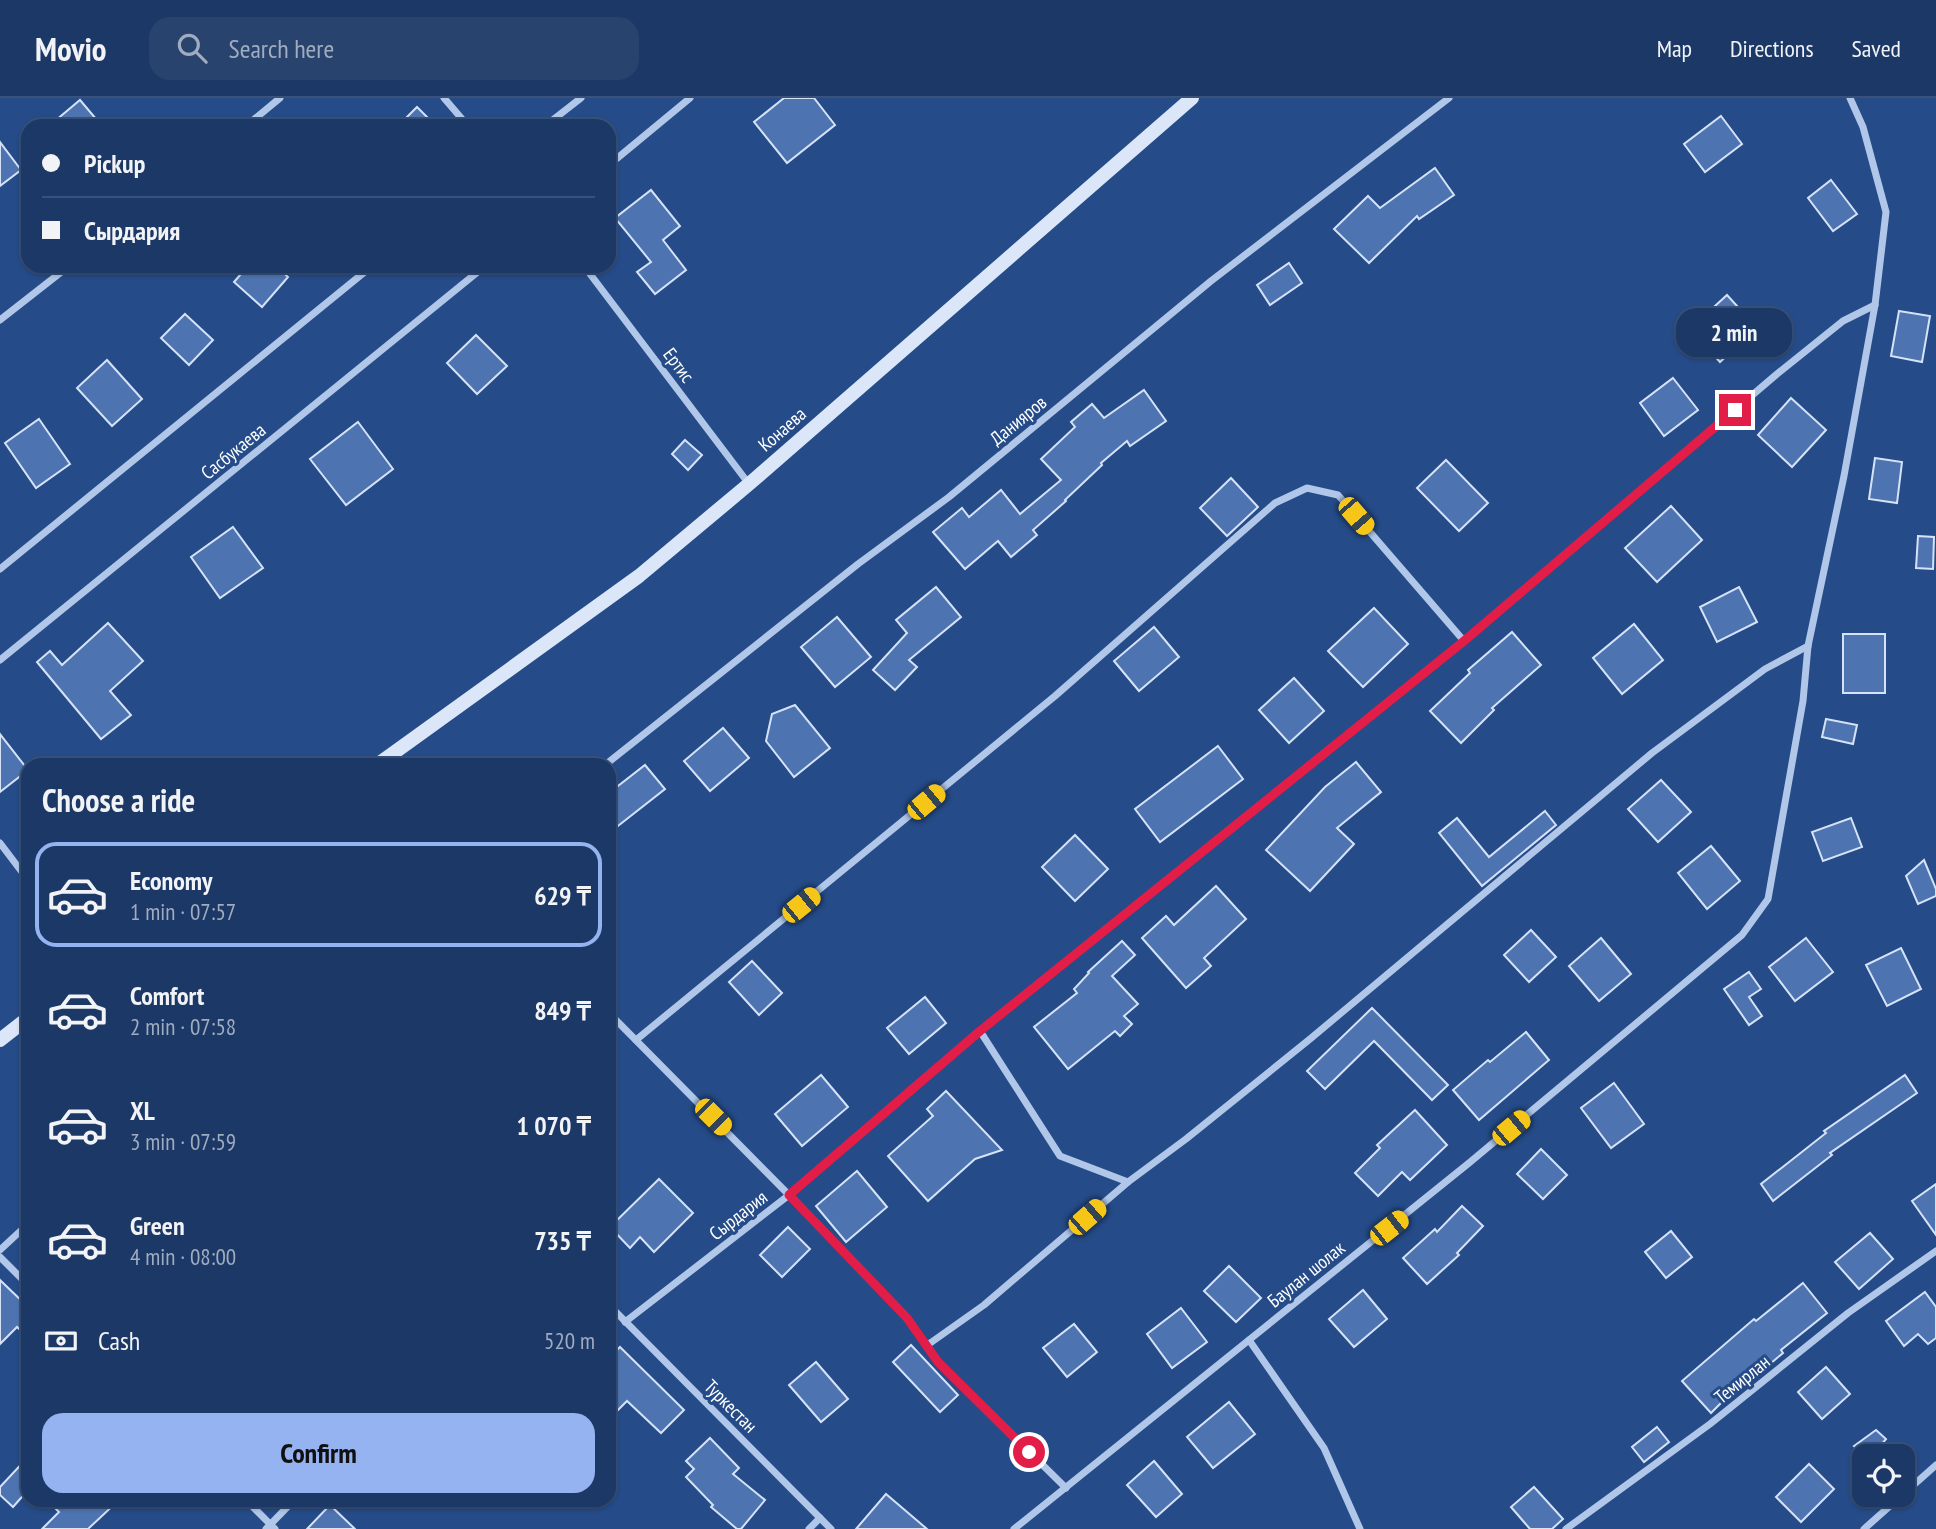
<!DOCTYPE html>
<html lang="en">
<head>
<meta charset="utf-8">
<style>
  :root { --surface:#1c3866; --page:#29436f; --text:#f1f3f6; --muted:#a0acbf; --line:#3a527a; --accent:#95b2f1 }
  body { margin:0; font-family:"PT Sans Narrow",sans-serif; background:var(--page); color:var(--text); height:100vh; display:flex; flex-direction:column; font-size:26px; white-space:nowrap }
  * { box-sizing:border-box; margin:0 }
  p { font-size:23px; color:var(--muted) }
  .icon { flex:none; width:38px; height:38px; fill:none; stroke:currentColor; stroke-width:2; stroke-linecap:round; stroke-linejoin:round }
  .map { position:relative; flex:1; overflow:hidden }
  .sheet { position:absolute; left:21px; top:660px; width:595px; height:749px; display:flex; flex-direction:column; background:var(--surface); border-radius:21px; box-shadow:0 2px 5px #0004,0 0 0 2px var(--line) }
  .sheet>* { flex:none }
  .hud { position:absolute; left:21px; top:21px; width:595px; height:154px; border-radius:21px; box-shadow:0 2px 5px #0004,0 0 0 2px var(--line); display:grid; align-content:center; height:154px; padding:0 21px; background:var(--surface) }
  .fabs { position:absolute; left:1852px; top:1346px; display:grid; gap:14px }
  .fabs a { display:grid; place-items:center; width:63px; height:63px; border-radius:14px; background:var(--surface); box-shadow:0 2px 5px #0004,0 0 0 2px var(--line); font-size:35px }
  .end { position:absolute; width:32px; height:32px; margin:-16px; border:9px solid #e11d48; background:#fff; box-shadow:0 0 0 4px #fff }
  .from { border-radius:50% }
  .bubble { position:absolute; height:49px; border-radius:21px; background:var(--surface); box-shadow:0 2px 5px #0004,0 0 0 2px var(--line); font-size:23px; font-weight:800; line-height:49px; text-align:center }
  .car { position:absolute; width:21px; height:42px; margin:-21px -10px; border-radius:9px; box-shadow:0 0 5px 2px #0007; background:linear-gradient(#f5c518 24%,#345 0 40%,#f5c518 0 76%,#345 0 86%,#f5c518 0) }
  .hud b { display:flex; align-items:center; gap:24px; height:66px; font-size:26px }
  .hud b+b { border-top:2px solid var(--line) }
  .hud i { width:18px; height:18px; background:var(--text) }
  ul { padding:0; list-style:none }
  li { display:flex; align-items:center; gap:21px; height:105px; margin:0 14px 10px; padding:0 7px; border:4px solid transparent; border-radius:21px }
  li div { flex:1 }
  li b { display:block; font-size:26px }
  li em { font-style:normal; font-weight:800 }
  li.on { border-color:var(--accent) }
  li>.icon { width:63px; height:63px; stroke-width:1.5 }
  h2 { padding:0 21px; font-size:32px; line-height:84px }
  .pay { display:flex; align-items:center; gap:18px; height:77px; padding:0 21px; font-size:26px }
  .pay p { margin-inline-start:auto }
  .primary-button { display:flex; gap:14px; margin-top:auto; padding:14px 21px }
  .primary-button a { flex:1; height:80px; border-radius:21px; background:var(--accent); color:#111; font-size:28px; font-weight:800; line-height:80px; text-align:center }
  header { display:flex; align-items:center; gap:42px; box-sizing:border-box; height:98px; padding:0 35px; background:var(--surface); border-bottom:2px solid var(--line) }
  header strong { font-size:33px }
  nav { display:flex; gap:38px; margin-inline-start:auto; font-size:24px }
  .search { width:490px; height:63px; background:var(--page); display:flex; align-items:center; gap:18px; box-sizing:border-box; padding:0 24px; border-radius:21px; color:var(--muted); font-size:26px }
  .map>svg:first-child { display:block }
</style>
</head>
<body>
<header>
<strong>Movio</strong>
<div class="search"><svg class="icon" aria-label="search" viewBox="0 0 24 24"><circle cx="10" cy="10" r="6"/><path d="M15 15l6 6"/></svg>Search here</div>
<nav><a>Map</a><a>Directions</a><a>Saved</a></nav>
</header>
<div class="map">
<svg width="1936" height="1431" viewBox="0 0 1936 1431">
  <rect width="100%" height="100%" fill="#254b88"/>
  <g fill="#4d74b0" stroke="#d5e2f7" stroke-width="2">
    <path d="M784,0H814L835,27L787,65L754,24Z"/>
    <path d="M80,2L102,28H49Z"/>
    <path d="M417,9L436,28H398Z"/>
    <path d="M1721,18L1742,46L1705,74L1684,46Z"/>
    <path d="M0,44L21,72L0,88Z"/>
    <path d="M1435,70L1454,97L1419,121L1417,118L1369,165L1334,131L1368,98L1380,110Z"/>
    <path d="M1831,82L1857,116L1833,133L1808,100Z"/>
    <path d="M651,92L680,128L663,142L686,172L655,196L637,174L651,164L615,120Z"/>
    <path d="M1289,165L1302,185L1270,207L1257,187Z"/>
    <path d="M248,168H276L288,179L262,209L234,184Z"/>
    <path d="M1727,197L1757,230L1720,264L1690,231Z"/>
    <path d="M1899,213L1930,218L1922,264L1891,258Z"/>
    <path d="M185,216L213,242L189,267L161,240Z"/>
    <path d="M476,237L507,268L477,296L447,265Z"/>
    <path d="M107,262L142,301L112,328L77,290Z"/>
    <path d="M1673,280L1698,312L1664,338L1640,305Z"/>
    <path d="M1144,292L1166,323L1130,348L1127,343L1101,365L1102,367L1065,402L1066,403L1033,432L1037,437L1011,459L998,443L965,471L933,434L962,410L969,419L1001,392L1020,416L1061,382L1041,361L1075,329L1071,324L1092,306L1104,320Z"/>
    <path d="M1791,300L1826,332L1792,369L1758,337Z"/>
    <path d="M39,321L70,366L36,390L5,345Z"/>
    <path d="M358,324L393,371L346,407L310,361Z"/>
    <path d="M685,342L702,357L688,372L672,356Z"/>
    <path d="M1875,360L1902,364L1897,405L1869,401Z"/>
    <path d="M1446,362L1488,405L1459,433L1417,390Z"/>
    <path d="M1231,380L1258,409L1227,438L1200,410Z"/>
    <path d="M1671,408L1702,442L1657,484L1625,450Z"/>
    <path d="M233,429L263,470L220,500L191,459Z"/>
    <path d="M1918,438L1934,439L1933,471L1916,470Z"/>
    <path d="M936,489L961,519L909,562L917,569L895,592L873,572L907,535L896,522Z"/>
    <path d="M1739,489L1757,524L1717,544L1700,509Z"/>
    <path d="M1374,510L1408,546L1363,589L1328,553Z"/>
    <path d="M837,519L871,559L835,589L801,549Z"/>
    <path d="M108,525L143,563L110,593L131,617L101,641L37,564L50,553L62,567Z"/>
    <path d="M1634,526L1663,562L1622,596L1593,560Z"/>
    <path d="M1154,529L1179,559L1139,593L1114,563Z"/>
    <path d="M1512,534L1541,567L1492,610L1494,612L1461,645L1430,613L1470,575L1468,572Z"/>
    <rect x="1843" y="536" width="42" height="59"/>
    <path d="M1294,580L1324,613L1289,645L1259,612Z"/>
    <path d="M795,607L830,650L794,679L766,643L772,616Z"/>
    <path d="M1826,621L1857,627L1853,646L1822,639Z"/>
    <path d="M723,630L749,660L710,693L684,663Z"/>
    <path d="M0,636L28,672L0,694Z"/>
    <path d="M1218,648L1243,681L1160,744L1135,711Z"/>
    <path d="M1356,664L1381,694L1337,730L1354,746L1310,793L1266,752L1325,689Z"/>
    <path d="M645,667L665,691L609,735V695Z"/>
    <path d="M1661,682L1691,714L1658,744L1628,711Z"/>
    <path d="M1545,713L1556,727L1482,788L1439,735L1457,720L1489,759Z"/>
    <path d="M1851,720L1862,749L1823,763L1812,734Z"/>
    <path d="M1075,737L1108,771L1075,803L1042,769Z"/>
    <path d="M1711,748L1740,783L1707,811L1678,775Z"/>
    <path d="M1924,762L1936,791V798L1918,806L1906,778Z"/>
    <path d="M1216,788L1246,821L1204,860L1211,868L1186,890L1142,840L1166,818L1174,827Z"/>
    <path d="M1531,832L1556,859L1529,884L1504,857Z"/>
    <path d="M1601,840L1631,876L1599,903L1569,868Z"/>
    <path d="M1806,840L1833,874L1795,903L1769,869Z"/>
    <path d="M1122,843L1135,857L1112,878L1138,906L1124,918L1132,926L1120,938L1115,933L1068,971L1034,929L1077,895L1074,891L1089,875L1088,874Z"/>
    <path d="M1901,850L1921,891L1887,908L1866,867Z"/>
    <path d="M752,863L782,895L759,917L729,884Z"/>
    <path d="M1749,874L1761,891L1749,899L1762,918L1749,927L1724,891Z"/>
    <path d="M925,899L946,925L909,956L887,930Z"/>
    <path d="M1372,910L1448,987L1432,1002L1374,943L1325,991L1307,973Z"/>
    <path d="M1526,934L1549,962L1479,1022L1453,992L1488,962L1490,964Z"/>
    <path d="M821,977L848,1009L802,1048L775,1016Z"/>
    <path d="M1905,977L1917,995L1830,1055L1832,1057L1773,1103L1761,1086L1826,1035L1824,1033Z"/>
    <path d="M1614,985L1644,1026L1611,1050L1581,1010Z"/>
    <path d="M946,993L1002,1052L975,1061L928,1103L888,1058L933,1018L927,1011Z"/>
    <path d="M1415,1012L1447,1047L1410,1082L1402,1074L1378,1098L1355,1075L1380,1050L1377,1047Z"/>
    <path d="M1541,1051L1567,1077L1543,1101L1517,1076Z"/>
    <path d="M857,1073L887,1109L846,1144L816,1108Z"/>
    <path d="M659,1081L693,1115L654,1154L640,1139L630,1150L610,1129Z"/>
    <path d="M1936,1086V1137L1912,1103Z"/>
    <path d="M1462,1108L1483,1128L1457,1155L1459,1157L1427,1186L1403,1160L1435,1131L1437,1134Z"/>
    <path d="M788,1129L810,1151L782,1179L760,1157Z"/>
    <path d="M1671,1133L1692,1159L1666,1180L1645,1154Z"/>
    <path d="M1870,1135L1893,1161L1859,1191L1835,1164Z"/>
    <path d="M1229,1168L1261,1200L1236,1224L1204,1193Z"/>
    <path d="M0,1182L28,1209V1239L17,1229L0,1246Z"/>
    <path d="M1803,1185L1827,1215L1781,1252L1783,1255L1729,1301L1727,1299L1711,1315L1682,1283L1754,1221L1756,1223Z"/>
    <path d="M1363,1192L1387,1221L1354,1249L1329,1221Z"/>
    <path d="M1925,1194L1936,1209V1240L1928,1246L1918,1236L1904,1248L1886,1223Z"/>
    <path d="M1181,1210L1207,1244L1172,1270L1147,1236Z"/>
    <path d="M1074,1226L1097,1254L1067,1279L1043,1250Z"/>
    <path d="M911,1247L958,1297L940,1314L893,1264Z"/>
    <path d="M620,1249L684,1312L661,1335L627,1303L609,1321V1260Z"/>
    <path d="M816,1264L848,1301L821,1324L789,1287Z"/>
    <path d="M1826,1269L1850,1296L1822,1321L1798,1294Z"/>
    <path d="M1229,1304L1255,1336L1213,1370L1187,1339Z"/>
    <path d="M1657,1329L1669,1344L1644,1364L1632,1349Z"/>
    <path d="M1876,1332L1886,1341L1872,1358H1865L1854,1348Z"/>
    <path d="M710,1340L739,1370L733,1376L765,1402L741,1431H737L711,1409L713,1407L686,1379L694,1371L686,1363Z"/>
    <path d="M28,1359V1392L13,1409L0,1397V1389Z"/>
    <path d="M1154,1363L1182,1396L1156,1419L1127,1387Z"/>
    <path d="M1809,1366L1834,1391L1801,1424L1776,1399Z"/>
    <path d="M1534,1389L1563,1421L1552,1431H1530L1511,1409Z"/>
    <path d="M886,1396L927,1431H856Z"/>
    <path d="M47,1402H119L88,1431H42L59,1414Z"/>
    <path d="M330,1407L355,1431H307Z"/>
  </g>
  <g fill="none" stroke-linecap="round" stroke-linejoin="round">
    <g stroke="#b0c7e9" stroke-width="7">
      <path d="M444,0L468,28"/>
      <path d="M246,28L280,0"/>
      <path d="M545,28L581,0"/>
      <path d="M609,67L690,0"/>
      <path d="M584,168L749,386"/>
      <path d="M0,222L69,168"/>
      <path d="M0,471L372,168"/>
      <path d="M0,562L485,168"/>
      <path d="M605,667L858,466L949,399L1211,183L1449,0"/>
      <path d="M0,745L28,782"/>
      <path d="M609,915L789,1097L907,1220L938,1264L1066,1390"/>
      <path d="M980,933L1060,1058L1128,1084L1186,1041L1310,941L1652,655L1765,571L1808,548"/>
      <path d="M636,942L1055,598L1275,405L1307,390L1338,397L1464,543"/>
      <path d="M0,1152L28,1126"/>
      <path d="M0,1159L28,1187"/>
      <path d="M609,1207L831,1431"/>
      <path d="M625,1224L789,1097L980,933L1464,543L1777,276L1843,223L1875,207"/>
      <path d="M1249,1242L1324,1350L1360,1431"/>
      <path d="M926,1248L984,1207L1128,1084"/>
      <path d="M246,1402L275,1431"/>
      <path d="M266,1431L294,1402"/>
      <path d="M809,1431L820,1420"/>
      <path d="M1014,1431L1469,1065L1742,837L1768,801L1803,603L1808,548L1844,378L1875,207L1886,114L1863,29L1850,0"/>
      <path d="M1566,1431L1710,1326L1848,1215L1936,1153"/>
      <path d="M1864,1431L1936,1367"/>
    </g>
    <g stroke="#dbe6f8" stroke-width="14">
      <path d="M377,667L639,478L749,386L1192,0"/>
      <path d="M0,942L28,920"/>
    </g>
  </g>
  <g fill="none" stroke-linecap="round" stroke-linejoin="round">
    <path stroke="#e11d48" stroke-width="9" d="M1029,1354L938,1264L907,1220L789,1097L980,933L1464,543L1735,312"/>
  </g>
  <g text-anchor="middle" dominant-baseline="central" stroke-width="6" stroke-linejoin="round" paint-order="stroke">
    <g font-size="19" fill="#fff" stroke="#254b88">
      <text transform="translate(679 267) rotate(53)">Ертис</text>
      <text transform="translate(1018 322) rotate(-39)">Данияров</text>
      <text transform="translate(782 331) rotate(-41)">Конаева</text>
      <text transform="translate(233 353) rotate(-39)">Сасбукаева</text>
      <text transform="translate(738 1117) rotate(-38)">Сырдария</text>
      <text transform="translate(1306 1176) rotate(-39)">Баулан шолак</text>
      <text transform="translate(1742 1281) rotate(-39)">Темирлан</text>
      <text transform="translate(731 1308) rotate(45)">Туркестан</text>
    </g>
  </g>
</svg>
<div class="fabs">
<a><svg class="icon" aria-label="locate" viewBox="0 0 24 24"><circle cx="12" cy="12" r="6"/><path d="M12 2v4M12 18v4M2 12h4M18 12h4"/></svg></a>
</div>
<i class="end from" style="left:1029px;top:1354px"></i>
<i class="end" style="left:1735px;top:312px"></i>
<div class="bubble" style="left:1676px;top:210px;width:116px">2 min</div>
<i class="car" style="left:1356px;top:418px;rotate:139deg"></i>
<i class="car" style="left:926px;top:704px;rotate:50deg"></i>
<i class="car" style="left:801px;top:807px;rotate:51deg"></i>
<i class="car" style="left:713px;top:1019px;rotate:135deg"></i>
<i class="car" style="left:1511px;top:1030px;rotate:50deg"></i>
<i class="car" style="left:1087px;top:1119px;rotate:49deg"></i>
<i class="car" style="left:1389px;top:1130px;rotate:52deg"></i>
<div class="hud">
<b><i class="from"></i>Pickup</b>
<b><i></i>Сырдария</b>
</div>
<section class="sheet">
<h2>Choose a ride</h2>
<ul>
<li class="on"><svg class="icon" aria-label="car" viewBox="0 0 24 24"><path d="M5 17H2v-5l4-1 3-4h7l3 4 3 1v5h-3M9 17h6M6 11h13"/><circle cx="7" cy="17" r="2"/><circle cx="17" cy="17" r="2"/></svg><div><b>Economy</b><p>1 min · 07:57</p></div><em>629 ₸</em></li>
<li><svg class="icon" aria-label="car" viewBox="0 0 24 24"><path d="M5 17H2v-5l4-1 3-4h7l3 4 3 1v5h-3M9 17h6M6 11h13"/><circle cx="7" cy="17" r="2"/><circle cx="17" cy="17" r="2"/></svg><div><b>Comfort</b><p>2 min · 07:58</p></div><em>849 ₸</em></li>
<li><svg class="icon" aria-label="car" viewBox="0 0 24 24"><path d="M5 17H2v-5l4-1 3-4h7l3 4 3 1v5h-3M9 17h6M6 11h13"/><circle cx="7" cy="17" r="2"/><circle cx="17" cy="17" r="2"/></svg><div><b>XL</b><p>3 min · 07:59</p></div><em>1 070 ₸</em></li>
<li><svg class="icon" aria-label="car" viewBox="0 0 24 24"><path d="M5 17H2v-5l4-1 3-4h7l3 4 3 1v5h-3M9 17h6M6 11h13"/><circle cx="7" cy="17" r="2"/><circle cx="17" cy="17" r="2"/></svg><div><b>Green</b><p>4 min · 08:00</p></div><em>735 ₸</em></li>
</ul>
<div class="pay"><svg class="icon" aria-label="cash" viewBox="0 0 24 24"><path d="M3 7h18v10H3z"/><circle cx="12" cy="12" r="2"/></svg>Cash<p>520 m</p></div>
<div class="primary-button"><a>Confirm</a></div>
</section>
</div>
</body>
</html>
